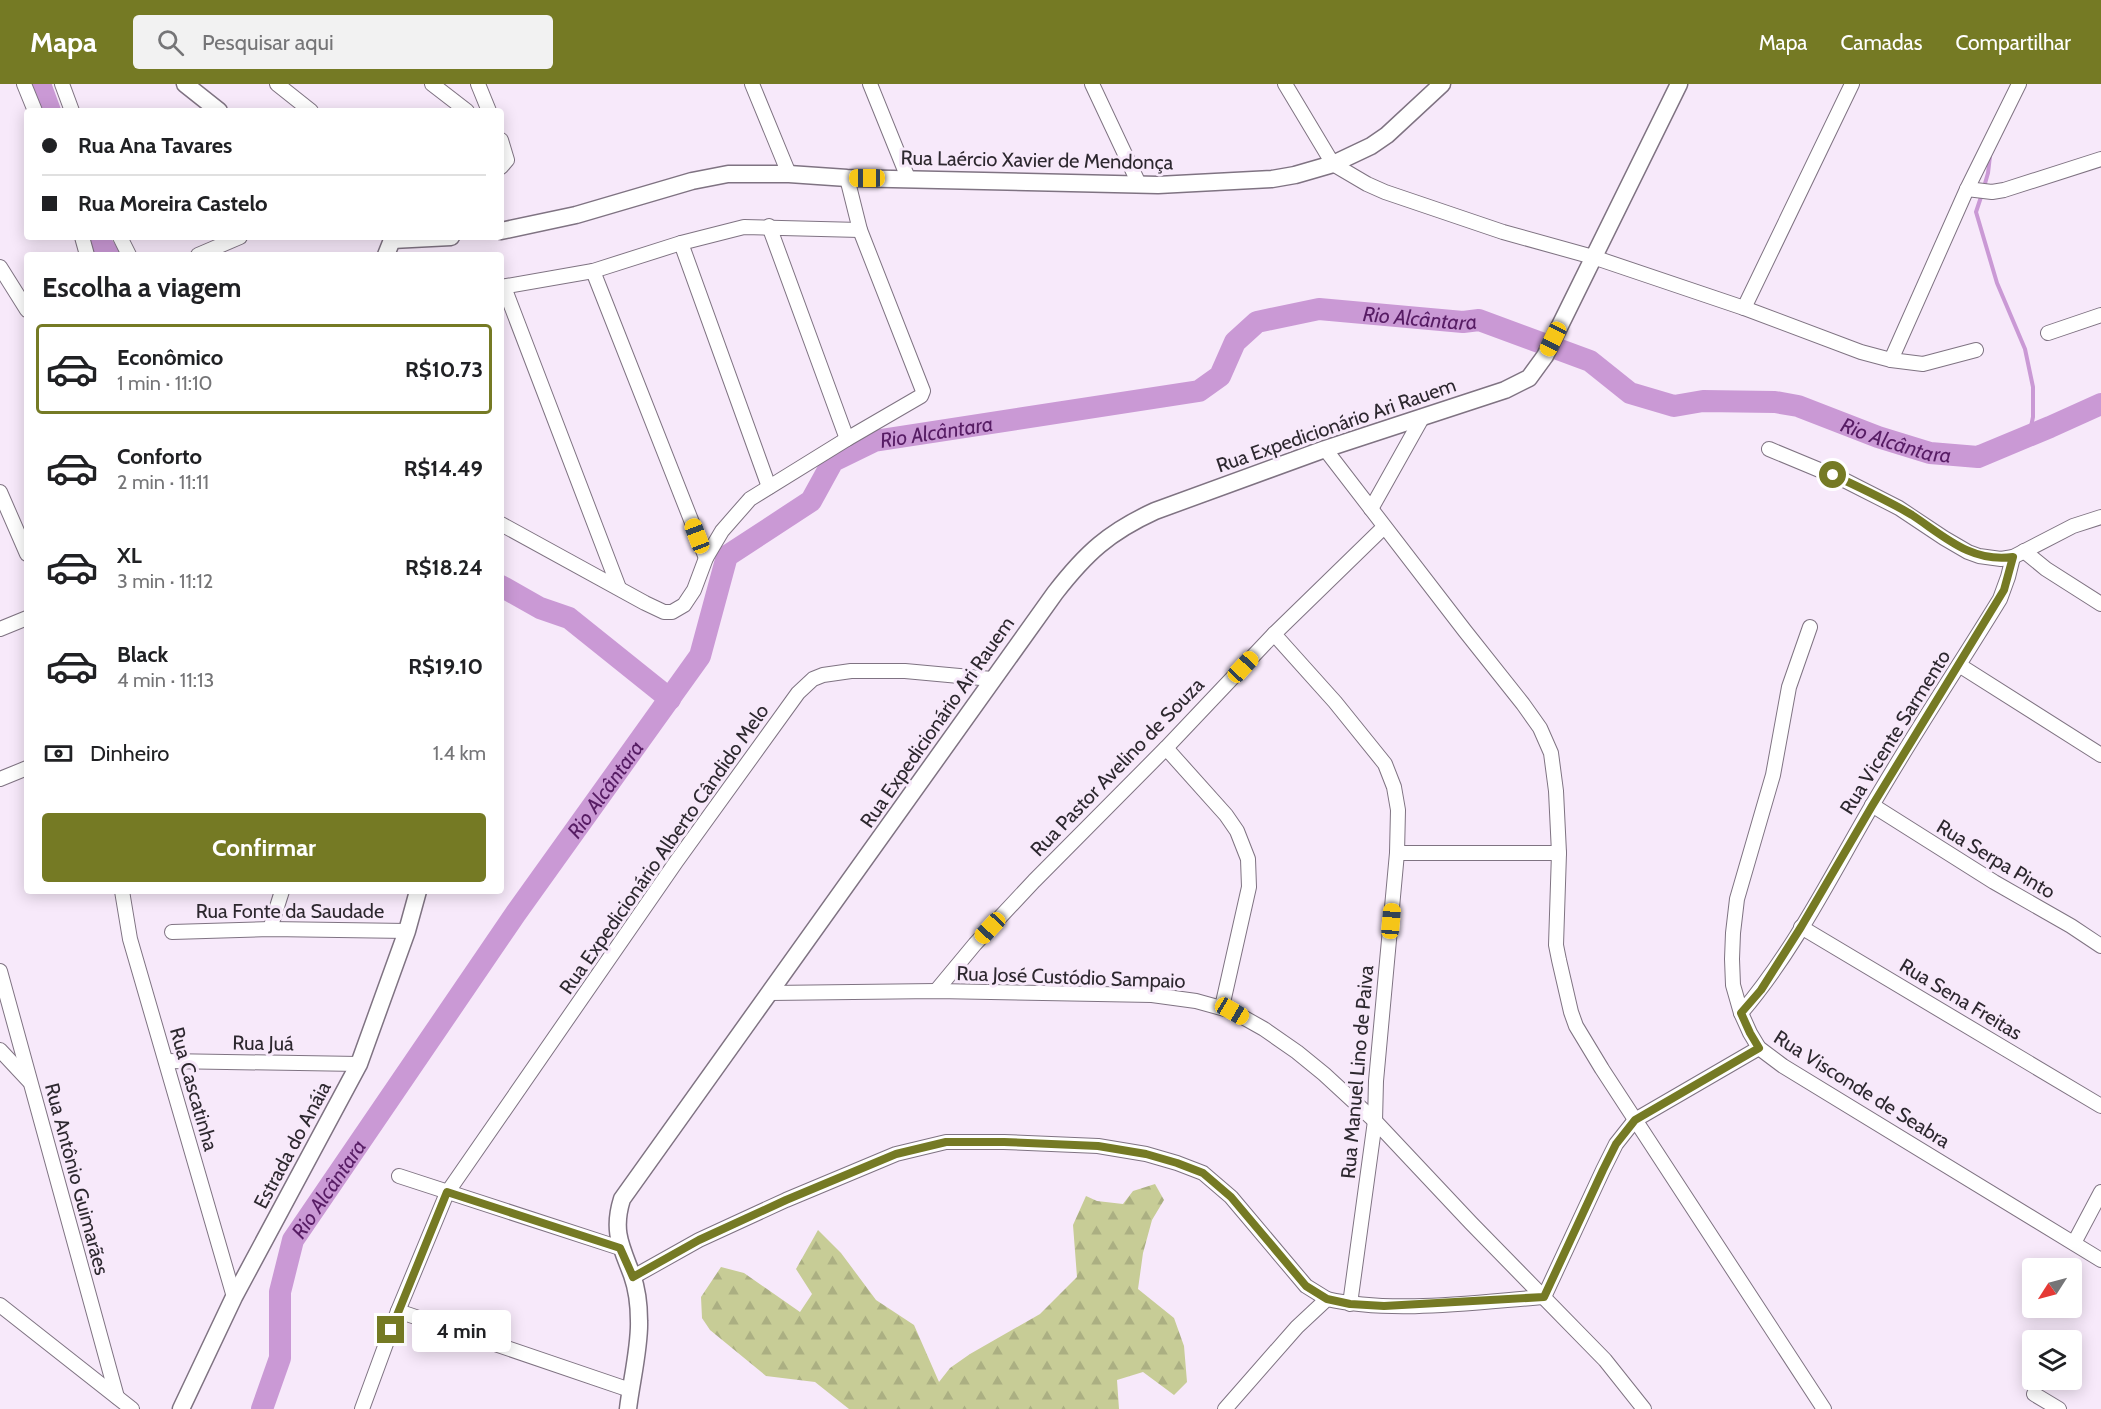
<!DOCTYPE html>
<html lang="pt">
<head>
<meta charset="utf-8">
<style>
  :root { --surface:#fff; --page:#f2f2f2; --text:#202124; --muted:#757577; --line:#e0e0e0; --accent:#757a24 }
  body { margin:0; font-family:Cabin,sans-serif; background:var(--page); color:var(--text); height:100vh; display:flex; flex-direction:column; font-size:22px; white-space:nowrap }
  * { box-sizing:border-box; margin:0 }
  p { font-size:20px; color:var(--muted) }
  .icon { flex:none; width:33px; height:33px; fill:none; stroke:currentColor; stroke-width:2; stroke-linecap:round; stroke-linejoin:round }
  .map { position:relative; flex:1; overflow:hidden }
  .side { position:absolute; left:24px; top:168px; width:480px; height:642px; display:flex; flex-direction:column; background:var(--surface); border-radius:6px; box-shadow:0 3px 15px #0003 }
  .side>* { flex:none }
  .guide { position:absolute; left:24px; top:24px; width:480px; height:132px; border-radius:6px; box-shadow:0 3px 15px #0003; display:grid; align-content:center; height:132px; padding:0 18px; background:var(--surface) }
  .needle { width:39px; rotate:234deg }
  .fabs { position:absolute; left:2022px; top:1174px; display:grid; gap:12px }
  .fabs a { display:grid; place-items:center; width:60px; height:60px; border-radius:6px; background:var(--surface); box-shadow:0 3px 15px #0003; font-size:30px }
  .end { position:absolute; width:27px; height:27px; margin:-14px; border:8px solid #757a24; background:#fff; box-shadow:0 0 0 3px #fff }
  .from { border-radius:50% }
  .bubble { position:absolute; height:42px; border-radius:6px; background:var(--surface); box-shadow:0 3px 15px #0003; font-size:20px; font-weight:800; line-height:42px; text-align:center }
  .car { position:absolute; width:18px; height:36px; margin:-18px -9px; border-radius:8px; box-shadow:0 0 4px 2px #0007; background:linear-gradient(#f5c518 24%,#345 0 40%,#f5c518 0 76%,#345 0 86%,#f5c518 0) }
  .guide b { display:flex; align-items:center; gap:21px; height:57px; font-size:22px }
  .guide b+b { border-top:2px solid var(--line) }
  .guide i { width:15px; height:15px; background:var(--text) }
  ul { padding:0; list-style:none }
  li { display:flex; align-items:center; gap:18px; height:90px; margin:0 12px 9px; padding:0 6px; border:3px solid transparent; border-radius:6px }
  li div { flex:1 }
  li b { display:block; font-size:22px }
  li em { font-style:normal; font-weight:800 }
  li.selected { border-color:var(--accent) }
  li>.icon { width:54px; height:54px; stroke-width:1.5 }
  h2 { padding:0 18px; font-size:27px; line-height:72px }
  .pay { display:flex; align-items:center; gap:15px; height:66px; padding:0 18px; font-size:22px }
  .pay p { margin-inline-start:auto }
  .primary-button { display:flex; gap:12px; margin-top:auto; padding:12px 18px }
  .primary-button a { flex:1; height:69px; border-radius:6px; background:var(--accent); color:#fff; font-size:24px; font-weight:800; line-height:69px; text-align:center }
  header { display:flex; align-items:center; gap:36px; box-sizing:border-box; height:84px; padding:0 30px; background:var(--accent); color:#fff }
  header strong { font-size:28px }
  nav { display:flex; gap:33px; margin-inline-start:auto; font-size:21px }
  .search { width:420px; height:54px; background:var(--page); display:flex; align-items:center; gap:15px; box-sizing:border-box; padding:0 21px; border-radius:6px; color:var(--muted); font-size:22px }
  .map>svg:first-child { display:block }
</style>
</head>
<body>
<header>
<strong>Mapa</strong>
<div class="search"><svg class="icon" aria-label="search" viewBox="0 0 24 24"><circle cx="10" cy="10" r="6"/><path d="M15 15l6 6"/></svg>Pesquisar aqui</div>
<nav><a>Mapa</a><a>Camadas</a><a>Compartilhar</a></nav>
</header>
<div class="map">
<svg width="2101" height="1325" viewBox="0 0 2101 1325">
  <defs>
    <pattern id="forest-firs" width="22" height="20" patternUnits="userSpaceOnUse" patternTransform="scale(1.5)"><rect width="22" height="20" fill="#c7cc96"/><path d="M5 1l3.5 6h-7zM16 11l3.5 6h-7z" fill="#abaf82"/></pattern>
  </defs>
  <rect width="100%" height="100%" fill="#f7e9fa"/>
  <path fill="url(#forest-firs)" d="M1155,1100L1164,1116L1152,1136L1143,1169L1138,1205L1174,1234L1184,1262L1187,1298L1174,1311L1143,1288L1117,1296L1119,1325H849L815,1298L766,1292L710,1246L702,1234L701,1213L721,1183L744,1189L800,1228L812,1210L796,1185L818,1146L841,1169L876,1216L914,1241L939,1298L950,1284L970,1270L1040,1230L1077,1193L1073,1141L1086,1112L1097,1117L1123,1120L1133,1107Z"/>
  <g fill="none" stroke-linecap="round" stroke-linejoin="round">
    <g stroke="#ca99d5" stroke-width="4">
      <path d="M1984,103L1988,89L1990,72"/>
      <path d="M1982,110L1976,128L1997,199L2025,265L2033,303V333L2029,352"/>
    </g>
    <g stroke="#ca99d5" stroke-width="22">
      <path d="M40,0L50,27"/>
      <path d="M97,153L109,171"/>
      <path d="M501,502L540,524L569,534L670,615"/>
      <path id="s1" d="M262,1325L280,1274V1208L293,1156L516,829L700,572L727,472L811,417L833,377L874,357L1199,307L1220,292L1235,258L1257,238L1319,225L1463,238L1479,236L1590,277L1630,309L1674,322L1703,317L1775,318L1798,322L1878,353L1930,369L1978,373L2050,343L2101,320"/>
    </g>
    <defs>
      <g id="minor">
        <path d="M24,0L35,27"/>
        <path d="M62,0L72,27"/>
        <path d="M277,0L311,27"/>
        <path d="M432,0L467,27"/>
        <path d="M478,0L489,27"/>
        <path d="M752,0L789,90"/>
        <path d="M870,0L908,94"/>
        <path d="M1092,0L1139,100"/>
        <path d="M1285,0L1333,80L1367,100L1385,108L1503,148L1593,173L1744,224L1861,268L1891,276L1923,280L1976,266"/>
        <path d="M501,56L507,76L501,83"/>
        <path d="M1967,105L1992,108L2004,106L2101,75"/>
        <path d="M769,142L847,355"/>
        <path d="M82,153L87,171"/>
        <path d="M120,153L129,171"/>
        <path d="M681,159L769,403"/>
        <path d="M198,171L240,153"/>
        <path d="M0,183L27,226"/>
        <path d="M593,187L706,474"/>
        <path d="M501,203L593,187L681,159L744,143L860,146"/>
        <path d="M504,203L619,504"/>
        <path d="M1744,224L1852,0"/>
        <path d="M2048,249L2101,231"/>
        <path d="M1891,276L1967,105L2019,0"/>
        <path d="M1325,365L1465,547L1523,620L1540,644L1551,669L1556,707L1559,769L1556,861L1559,876L1571,928L1576,942L1602,985L1824,1325"/>
        <path d="M1769,365L1846,397L1899,424L1944,454L1968,468L1979,472L2001,475L2013,473L2073,442L2101,433"/>
        <path d="M0,408L27,470"/>
        <path d="M1371,425L1422,334"/>
        <path d="M501,440L645,519L664,528H672L684,521L694,506L706,474L722,447L750,415L847,355L921,312L923,307L860,146L847,94"/>
        <path d="M2024,467L2046,485L2101,520"/>
        <path d="M1810,543L1789,603L1773,691L1737,815L1733,849L1732,875L1733,901L1741,929L1750,949L1759,964L1783,982L2101,1176"/>
        <path d="M0,545L27,534"/>
        <path d="M1274,550L1335,618L1385,680L1394,703L1398,726L1397,769L1376,997L1375,1037L1350,1220"/>
        <path d="M1959,581L2101,671"/>
        <path d="M1166,664L1226,731L1237,747L1248,775L1249,803L1222,923"/>
        <path d="M0,695L27,684"/>
        <path d="M1872,721L1994,798L2071,842L2101,862"/>
        <path d="M1397,769H1559"/>
        <path d="M122,807L130,855L234,1213"/>
        <path d="M1801,843L2101,1022"/>
        <path d="M270,845L282,807"/>
        <path d="M172,848L270,845L407,847"/>
        <path d="M0,887L117,1313"/>
        <path d="M936,907L975,860L1034,797L1166,664L1274,550L1384,443"/>
        <path d="M770,909L936,907L1152,911L1196,917L1232,927L1264,945L1297,968L1324,990L1375,1037L1471,1139L1605,1276L1644,1325"/>
        <path d="M1741,929C1793,868 1830,794 1870,725C1911,654 1957,585 2000,515L2008,493L2013,473"/>
        <path d="M0,966L29,997"/>
        <path d="M166,977L359,980"/>
        <path d="M399,1092L620,1164"/>
        <path d="M2074,1159L2101,1108"/>
        <path d="M633,1193L699,1156L786,1116L896,1070L946,1058H1004L1098,1062L1146,1070L1177,1079L1203,1089L1231,1113L1306,1202L1327,1215"/>
        <path d="M1544,1213L1603,1086L1616,1060L1635,1036L1759,964"/>
        <path d="M0,1221L132,1325"/>
        <path d="M398,1227L630,1306"/>
        <path d="M2034,1310L2059,1325"/>
        <path d="M362,1325L398,1227L447,1109L676,778L798,609L813,595L823,591L851,587H905L992,595"/>
        <path d="M1225,1325L1297,1243L1327,1215C1392,1230 1477,1218 1544,1213"/>
      </g>
      <g id="tertiary">
        <path d="M185,0L219,27"/>
        <path d="M501,147L576,131L692,97L728,90H789L847,94L1158,101L1272,95L1295,91L1333,80L1371,62L1387,51L1442,0"/>
        <path d="M392,156L451,153"/>
        <path d="M386,171L392,156"/>
        <path d="M181,1325L234,1213L359,980L407,847L418,807"/>
        <path d="M628,1325C631,1299 640,1262 639,1237C639,1222 637,1205 632,1191C621,1162 612,1147 622,1115L1055,509C1086,469 1109,448 1155,427L1325,365L1505,306L1529,294L1545,272L1679,0"/>
      </g>
    </defs>
    <use href="#minor" stroke="#7f7382" stroke-width="16"/>
    <use href="#tertiary" stroke="#7f7382" stroke-width="19"/>
    <use href="#minor" stroke="#fff" stroke-width="14"/>
    <use href="#tertiary" stroke="#fff" stroke-width="16"/>
  </g>
  <g fill="none" stroke-linecap="round" stroke-linejoin="round">
    <path stroke="#757a24" stroke-width="8" d="M391,1246L447,1108L620,1164L633,1193L699,1156L786,1116L896,1070L946,1058H1004L1098,1062L1146,1070L1177,1079L1203,1089L1231,1113L1306,1202L1327,1215L1350,1220L1384,1222L1544,1213L1603,1086L1616,1060L1635,1036L1759,964L1750,949L1741,929L1761,906L1801,843L1872,722L2004,506L2013,473C1971,479 1944,452 1912,431C1887,416 1859,403 1833,391"/>
  </g>
  <g text-anchor="middle" dominant-baseline="central" stroke-width="6" stroke-linejoin="round" paint-order="stroke">
    <g font-size="20" fill="#2d282f" stroke="#f7e9fa">
      <text transform="translate(1037 76) rotate(1)">Rua Laércio Xavier de Mendonça</text>
      <text transform="translate(1336 341) rotate(-19)">Rua Expedicionário Ari Rauem</text>
      <text transform="translate(937 638) rotate(-55)">Rua Expedicionário Ari Rauem</text>
      <text transform="translate(1895 648) rotate(-58)">Rua Vicente Sarmento</text>
      <text transform="translate(1117 683) rotate(-46)">Rua Pastor Avelino de Souza</text>
      <text transform="translate(664 765) rotate(-55)">Rua Expedicionário Alberto Cândido Melo</text>
      <text transform="translate(1996 775) rotate(31)">Rua Serpa Pinto</text>
      <text x="290" y="827">Rua Fonte da Saudade</text>
      <text transform="translate(1071 893) rotate(2)">Rua José Custódio Sampaio</text>
      <text transform="translate(1961 915) rotate(31)">Rua Sena Freitas</text>
      <text transform="translate(263 959) rotate(1)">Rua Juá</text>
      <text transform="translate(1357 988) rotate(-85)">Rua Manuel Lino de Paiva</text>
      <text transform="translate(194 1005) rotate(74)">Rua Cascatinha</text>
      <text transform="translate(1862 1005) rotate(32)">Rua Visconde de Seabra</text>
      <text transform="translate(292 1061) rotate(-62)">Estrada do Anáia</text>
      <text transform="translate(77 1095) rotate(75)">Rua Antônio Guimarães</text>
    </g>
    <g font-size="21" font-style="italic" fill="#571c64" stroke="#f7e9fa">
      <text stroke="none"><textPath href="#s1" startOffset="1767">Rio Alcântara</textPath></text>
      <text stroke="none"><textPath href="#s1" startOffset="1244">Rio Alcântara</textPath></text>
      <text stroke="none"><textPath href="#s1" startOffset="2271">Rio Alcântara</textPath></text>
      <text stroke="none"><textPath href="#s1" startOffset="722">Rio Alcântara</textPath></text>
      <text stroke="none"><textPath href="#s1" startOffset="236">Rio Alcântara</textPath></text>
    </g>
  </g>
</svg>
<div class="fabs">
<a><svg class="needle" viewBox="-14 -14 28 28"><path d="M0-13l5 13h-10z" fill="#e53935"/><path d="M0 13l5-13h-10z" fill="#757577"/></svg></a>
<a><svg class="icon" aria-label="layers" viewBox="0 0 24 24"><path d="M12 4l9 5-9 5-9-5zM3 14l9 5 9-5"/></svg></a>
</div>
<i class="end from" style="left:1833px;top:391px"></i>
<i class="end" style="left:391px;top:1246px"></i>
<div class="bubble" style="left:412px;top:1226px;width:99px">4 min</div>
<i class="car" style="left:867px;top:94px;rotate:270deg"></i>
<i class="car" style="left:1553px;top:255px;rotate:206deg"></i>
<i class="car" style="left:697px;top:452px;rotate:339deg"></i>
<i class="car" style="left:1243px;top:583px;rotate:43deg"></i>
<i class="car" style="left:1391px;top:837px;rotate:5deg"></i>
<i class="car" style="left:990px;top:844px;rotate:223deg"></i>
<i class="car" style="left:1232px;top:927px;rotate:120deg"></i>
<div class="guide">
<b><i class="from"></i>Rua Ana Tavares</b>
<b><i></i>Rua Moreira Castelo</b>
</div>
<section class="side">
<h2>Escolha a viagem</h2>
<ul>
<li class="selected"><svg class="icon" aria-label="car" viewBox="0 0 24 24"><path d="M5 17H2v-5l4-1 3-4h7l3 4 3 1v5h-3M9 17h6M6 11h13"/><circle cx="7" cy="17" r="2"/><circle cx="17" cy="17" r="2"/></svg><div><b>Econômico</b><p>1 min · 11:10</p></div><em>R$10.73</em></li>
<li><svg class="icon" aria-label="car" viewBox="0 0 24 24"><path d="M5 17H2v-5l4-1 3-4h7l3 4 3 1v5h-3M9 17h6M6 11h13"/><circle cx="7" cy="17" r="2"/><circle cx="17" cy="17" r="2"/></svg><div><b>Conforto</b><p>2 min · 11:11</p></div><em>R$14.49</em></li>
<li><svg class="icon" aria-label="car" viewBox="0 0 24 24"><path d="M5 17H2v-5l4-1 3-4h7l3 4 3 1v5h-3M9 17h6M6 11h13"/><circle cx="7" cy="17" r="2"/><circle cx="17" cy="17" r="2"/></svg><div><b>XL</b><p>3 min · 11:12</p></div><em>R$18.24</em></li>
<li><svg class="icon" aria-label="car" viewBox="0 0 24 24"><path d="M5 17H2v-5l4-1 3-4h7l3 4 3 1v5h-3M9 17h6M6 11h13"/><circle cx="7" cy="17" r="2"/><circle cx="17" cy="17" r="2"/></svg><div><b>Black</b><p>4 min · 11:13</p></div><em>R$19.10</em></li>
</ul>
<div class="pay"><svg class="icon" aria-label="cash" viewBox="0 0 24 24"><path d="M3 7h18v10H3z"/><circle cx="12" cy="12" r="2"/></svg>Dinheiro<p>1.4 km</p></div>
<div class="primary-button"><a>Confirmar</a></div>
</section>
</div>
</body>
</html>
